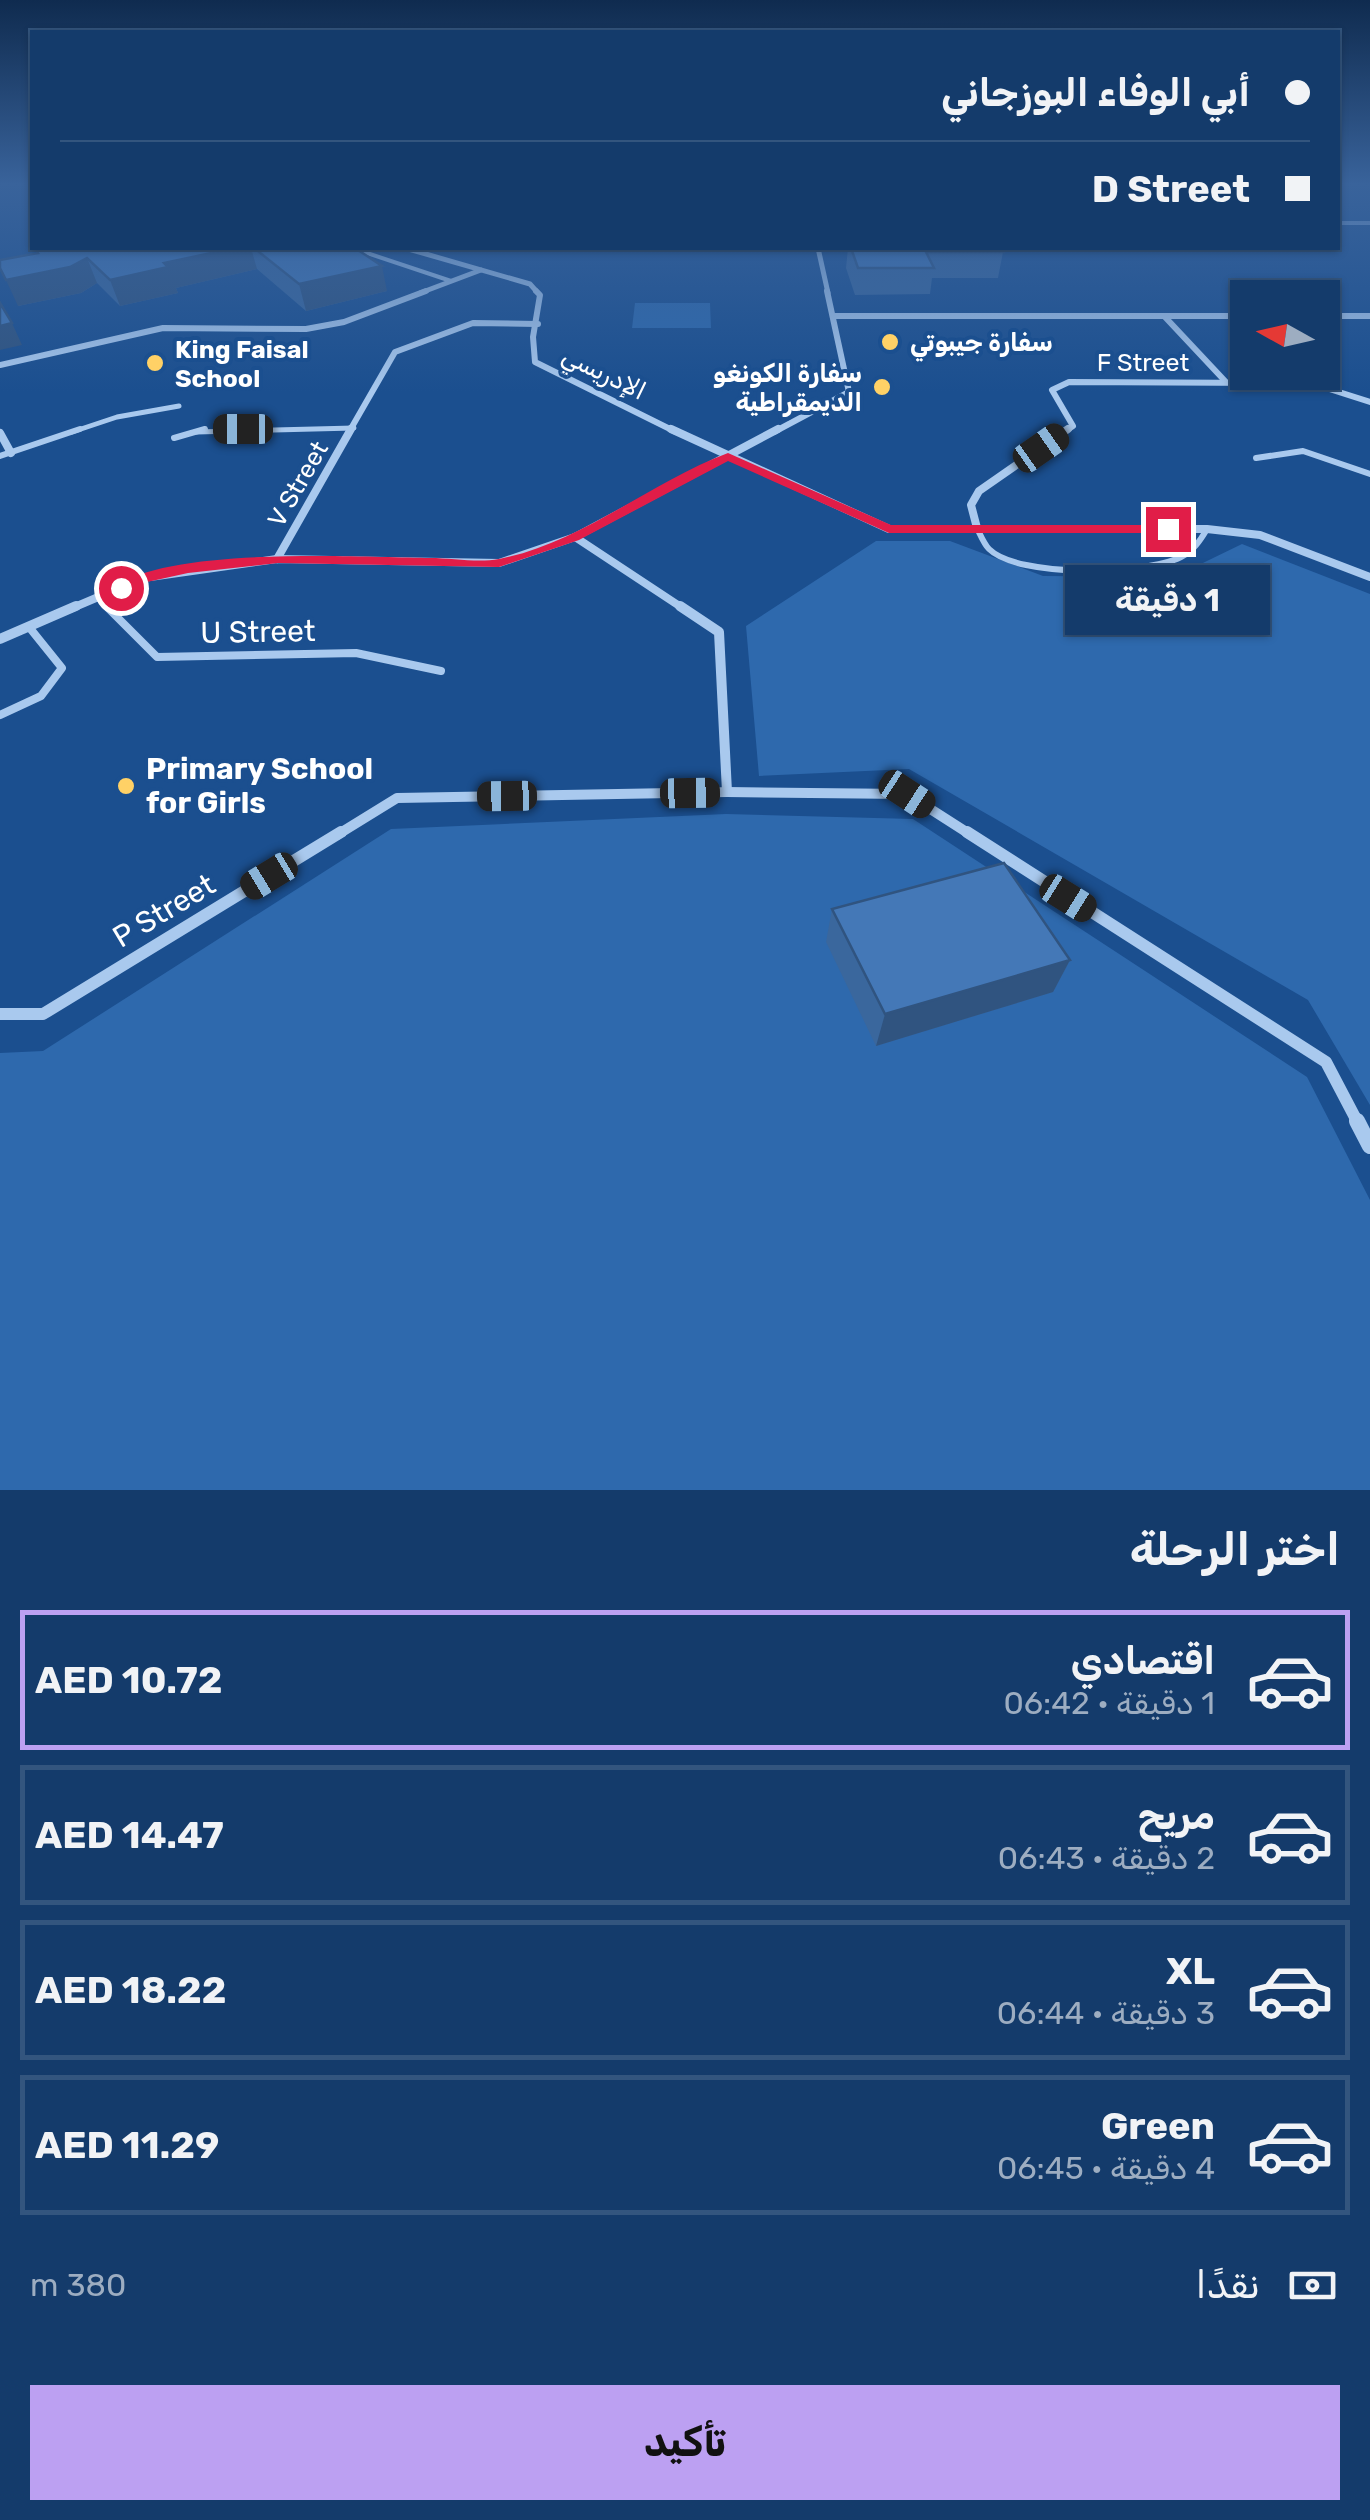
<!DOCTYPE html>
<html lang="ar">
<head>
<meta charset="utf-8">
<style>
  :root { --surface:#143b6b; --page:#1d4271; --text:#f1f3f6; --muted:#9dadc1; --line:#33557e; --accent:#bca0f2 }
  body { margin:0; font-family:Rubik,Vazirmatn,sans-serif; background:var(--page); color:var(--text); direction:rtl; height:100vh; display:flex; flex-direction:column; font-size:38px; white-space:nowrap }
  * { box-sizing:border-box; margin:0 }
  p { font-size:32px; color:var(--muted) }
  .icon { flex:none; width:55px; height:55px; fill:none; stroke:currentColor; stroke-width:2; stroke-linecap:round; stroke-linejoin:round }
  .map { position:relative; height:1490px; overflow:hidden; direction:ltr }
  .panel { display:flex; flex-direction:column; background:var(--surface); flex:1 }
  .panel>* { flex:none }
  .banner { position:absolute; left:30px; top:30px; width:1310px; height:220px; border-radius:0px; box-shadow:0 2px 8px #0004,0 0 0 2px var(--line); direction:rtl; display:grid; align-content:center; height:220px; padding:0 30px; background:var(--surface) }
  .needle { width:65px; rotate:278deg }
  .fabs { position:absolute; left:1230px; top:280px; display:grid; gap:20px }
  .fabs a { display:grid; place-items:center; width:110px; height:110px; border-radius:0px; background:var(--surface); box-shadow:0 2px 8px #0004,0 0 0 2px var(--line); font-size:50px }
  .end { position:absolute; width:45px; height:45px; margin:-22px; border:12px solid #e11d48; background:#fff; box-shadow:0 0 0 5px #fff }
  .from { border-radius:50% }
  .bubble { position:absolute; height:70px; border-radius:0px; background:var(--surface); box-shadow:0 2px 8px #0004,0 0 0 2px var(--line); font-size:32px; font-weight:700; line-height:70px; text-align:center; direction:rtl }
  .car { position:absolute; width:30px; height:60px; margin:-30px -15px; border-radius:12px; box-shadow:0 0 8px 2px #0007; background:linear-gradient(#222 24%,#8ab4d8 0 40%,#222 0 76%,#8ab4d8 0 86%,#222 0) }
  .banner b { display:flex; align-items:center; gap:35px; height:95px; font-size:38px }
  .banner b+b { border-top:2px solid var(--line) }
  .banner i { width:25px; height:25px; background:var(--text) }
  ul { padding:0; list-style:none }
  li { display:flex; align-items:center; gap:30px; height:140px; margin:0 20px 15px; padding:0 10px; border:5px solid var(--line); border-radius:0px }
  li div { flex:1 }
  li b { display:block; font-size:38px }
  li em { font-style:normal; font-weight:700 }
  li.on { border-color:var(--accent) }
  li>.icon { width:90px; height:90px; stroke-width:1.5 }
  h2 { padding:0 30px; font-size:45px; line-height:120px }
  .pay { display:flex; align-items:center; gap:25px; height:110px; padding:0 30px; font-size:38px }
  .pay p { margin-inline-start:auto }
  .action { display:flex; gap:20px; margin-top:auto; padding:20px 30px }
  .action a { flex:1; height:115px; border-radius:0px; background:var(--accent); color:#111; font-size:40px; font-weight:700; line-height:115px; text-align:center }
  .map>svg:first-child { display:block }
</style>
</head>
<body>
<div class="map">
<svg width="1370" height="1490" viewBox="0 0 1370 1490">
  <rect width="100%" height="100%" fill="#1b4f8f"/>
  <g fill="#2e69ad">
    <path d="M635,303H710L711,328H632Z"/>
    <path d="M876,541H950L1043,576L1174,577L1242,544L1370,594V1105L1308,1000L909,769L759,776L746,626Z"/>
    <path d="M726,814L913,819L1307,1077L1370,1200V1490H0V1053L43,1051L391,829Z"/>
  </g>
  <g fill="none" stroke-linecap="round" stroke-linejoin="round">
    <path stroke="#a9c9ee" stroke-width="4" d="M352,248L451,281"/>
    <g stroke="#a9c9ee" stroke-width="5">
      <path d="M72,432L117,417L179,406"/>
      <path d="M196,432L354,428"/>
    </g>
    <g stroke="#a9c9ee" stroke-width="6">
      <path d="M174,438L205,429"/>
      <path d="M0,456L80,429"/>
      <path d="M1256,458L1303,451L1370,474"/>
      <path d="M977,528C980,534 984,544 989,549C1018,578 1145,575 1181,557C1193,551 1200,541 1207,529"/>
      <path d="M98,598L109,609"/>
    </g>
    <g stroke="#a9c9ee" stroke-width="8">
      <path d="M106,606L157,657L356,653L441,671"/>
      <path d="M0,715L41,696L62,668L29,627"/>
    </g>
    <g stroke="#a9c9ee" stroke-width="5">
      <path d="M405,248L530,284L538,293"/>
      <path d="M818,248L828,293"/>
      <path d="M420,293L481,270"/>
    </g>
    <g stroke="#a9c9ee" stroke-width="6">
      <path d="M536,291L540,295L533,337L535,362L676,432"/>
      <path d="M835,316H1248"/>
      <path d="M1322,316H1370"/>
      <path d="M1165,317L1225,381"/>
      <path d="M0,365L163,328L306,329L344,322L426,291"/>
      <path d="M349,432L395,352L473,323L538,324"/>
      <path d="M774,432L849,392L827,291"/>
      <path d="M1064,432L1073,426L1052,390L1069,382L1291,383L1320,386L1370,402"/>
    </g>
    <g stroke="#a9c9ee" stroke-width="8">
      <path d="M671,429L889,529H1207L1260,535L1370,577"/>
      <path d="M0,433L11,453"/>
      <path d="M977,528L971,505L979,491L1068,429"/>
      <path d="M575,537L684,609"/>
      <path d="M277,559L351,429"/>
      <path d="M70,609L143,578L277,559L499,563L575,537L778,429"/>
    </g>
    <g stroke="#a9c9ee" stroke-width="10">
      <path d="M0,639L76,606"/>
      <path d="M727,792L907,794L971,835"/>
      <path d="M337,835L397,798L727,792L719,632L680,606"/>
    </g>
    <g stroke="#a9c9ee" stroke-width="12">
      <path d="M967,832L1326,1062L1358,1123"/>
      <path d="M0,1014H43L341,832"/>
    </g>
    <path stroke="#a9c9ee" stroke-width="16" d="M1357,1121L1370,1146"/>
    <rect fill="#a9c9ee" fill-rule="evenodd" x="1338" y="221" width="32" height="4"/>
  </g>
  <g fill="#3a679d">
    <path d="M35,248H355L387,291L306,311L257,269L176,288L178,293L120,306L97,283L81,293L18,306L37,253Z"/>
    <path d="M848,248H1000L1003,252L998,278H932L930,294L855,295L846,268Z"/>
    <path d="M832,909L1070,960L1053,992L876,1046L826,942Z"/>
  </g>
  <g fill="#305480">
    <path d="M235,248H251L257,269L176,288L178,293L120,306L110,280L164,263Z"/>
    <path d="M87,258L97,283L81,293L18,306L6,280Z"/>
    <path d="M382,266L387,291L306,311L299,284Z"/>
    <path d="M12,323L22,345L0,350V326Z"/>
    <path d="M1070,960L1053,992L876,1046L885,1014Z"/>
  </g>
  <g fill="#4478b7" stroke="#305480" stroke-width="2.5">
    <path d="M35,248H235L164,263L168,267L110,280L87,258L70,267L6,280L0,268V260L38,253Z"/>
    <path d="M254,248H355L382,266L299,284Z"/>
    <path d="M851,248H1000L1003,252H926L934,268H858Z"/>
    <path d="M0,303L12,323L0,326Z"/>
    <path d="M1004,863L1070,960L885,1014L832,909Z"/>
  </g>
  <linearGradient id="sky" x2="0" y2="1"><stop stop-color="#0f2b4f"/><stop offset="0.47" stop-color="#39639b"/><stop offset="1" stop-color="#39639b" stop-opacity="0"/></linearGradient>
  <rect width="1370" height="392" fill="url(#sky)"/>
  <path fill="#e11d48" d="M728,453L891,525H1168L1175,529L1168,533H889L728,461L579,540L499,567L278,563L188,573L147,582L121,593L114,588C167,546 359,557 430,558C452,558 478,563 499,559C582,543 650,482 728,453Z"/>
  <g fill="#ffd166" stroke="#1b4f8f" stroke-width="4">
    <circle cx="890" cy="342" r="10"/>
    <circle cx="155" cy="363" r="10"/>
    <circle cx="882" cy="387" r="10"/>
    <circle cx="126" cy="786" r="10"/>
  </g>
  <g text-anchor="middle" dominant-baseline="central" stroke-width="8" stroke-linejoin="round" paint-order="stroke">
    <g font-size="25" font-weight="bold" fill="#fff" stroke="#1b4f8f" text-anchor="start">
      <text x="910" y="342">سفارة جيبوتي</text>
      <text x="175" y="349">King Faisal<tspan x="175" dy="29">School</tspan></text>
      <text x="862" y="373" text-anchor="end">سفارة الكونغو<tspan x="862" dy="29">الديمقراطية</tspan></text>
    </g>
    <g font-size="25" fill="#fff" stroke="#1b4f8f">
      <text x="1143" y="362">F Street</text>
      <text transform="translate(604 373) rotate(26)">الإدريسي</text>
      <text transform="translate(298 484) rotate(-60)">V Street</text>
    </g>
    <g font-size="30" fill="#fff" stroke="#1b4f8f">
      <text transform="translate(258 632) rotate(-1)">U Street</text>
      <text transform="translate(164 911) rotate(-31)">P Street</text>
    </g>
    <g font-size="30" font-weight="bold" fill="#fff" stroke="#1b4f8f" text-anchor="start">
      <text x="146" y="769">Primary School<tspan x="146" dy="34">for Girls</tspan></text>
    </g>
  </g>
</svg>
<div class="fabs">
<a><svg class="needle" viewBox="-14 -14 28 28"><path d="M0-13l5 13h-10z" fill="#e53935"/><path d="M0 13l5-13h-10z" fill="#9dadc1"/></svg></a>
</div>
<i class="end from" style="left:121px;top:588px"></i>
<i class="end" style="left:1168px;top:529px"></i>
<div class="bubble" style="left:1065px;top:565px;width:205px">1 دقيقة</div>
<i class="car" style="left:243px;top:429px;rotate:270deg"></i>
<i class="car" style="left:1041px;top:448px;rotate:55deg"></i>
<i class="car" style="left:690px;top:793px;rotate:89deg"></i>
<i class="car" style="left:907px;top:794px;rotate:123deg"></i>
<i class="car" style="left:507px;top:796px;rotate:269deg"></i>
<i class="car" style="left:269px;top:876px;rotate:239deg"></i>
<i class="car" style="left:1068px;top:898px;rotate:122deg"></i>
<div class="banner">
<b><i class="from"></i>أبي الوفاء البوزجاني</b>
<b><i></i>D Street</b>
</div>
</div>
<section class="panel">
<h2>اختر الرحلة</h2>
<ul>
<li class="on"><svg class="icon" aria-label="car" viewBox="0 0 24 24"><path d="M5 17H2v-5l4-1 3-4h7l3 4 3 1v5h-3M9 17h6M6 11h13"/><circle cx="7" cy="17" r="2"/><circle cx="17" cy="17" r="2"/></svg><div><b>اقتصادي</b><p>1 دقيقة · 06:42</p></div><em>AED 10.72</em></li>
<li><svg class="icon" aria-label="car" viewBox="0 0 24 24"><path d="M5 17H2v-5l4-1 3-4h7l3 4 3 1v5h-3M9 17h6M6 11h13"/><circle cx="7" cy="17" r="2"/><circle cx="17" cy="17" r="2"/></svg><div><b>مريح</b><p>2 دقيقة · 06:43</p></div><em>AED 14.47</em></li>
<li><svg class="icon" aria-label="car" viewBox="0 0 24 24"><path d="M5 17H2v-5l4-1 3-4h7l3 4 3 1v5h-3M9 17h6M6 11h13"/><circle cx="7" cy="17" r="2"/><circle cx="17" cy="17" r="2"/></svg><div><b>XL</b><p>3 دقيقة · 06:44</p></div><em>AED 18.22</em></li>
<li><svg class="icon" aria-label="car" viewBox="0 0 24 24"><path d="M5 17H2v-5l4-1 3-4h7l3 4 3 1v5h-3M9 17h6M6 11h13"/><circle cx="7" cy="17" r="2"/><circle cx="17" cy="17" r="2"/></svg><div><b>Green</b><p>4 دقيقة · 06:45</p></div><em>AED 11.29</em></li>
</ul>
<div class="pay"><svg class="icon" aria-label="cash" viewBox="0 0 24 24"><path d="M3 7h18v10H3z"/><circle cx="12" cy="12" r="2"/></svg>نقدًا<p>380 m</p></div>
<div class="action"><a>تأكيد</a></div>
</section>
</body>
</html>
